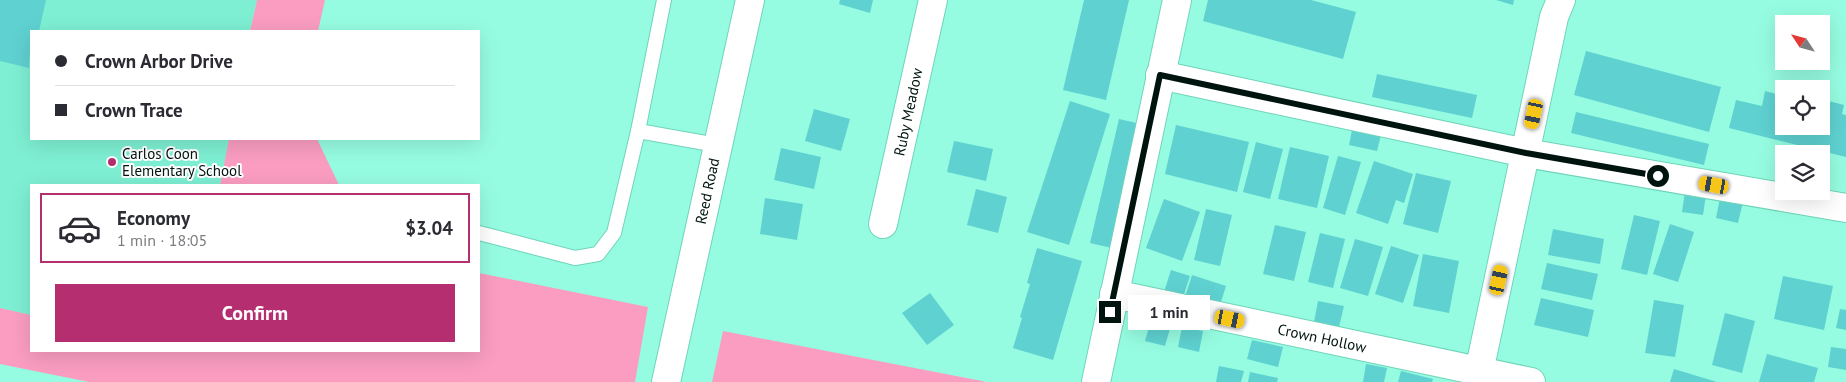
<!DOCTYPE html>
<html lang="en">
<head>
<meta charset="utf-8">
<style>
  :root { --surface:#fff; --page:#f7f7f7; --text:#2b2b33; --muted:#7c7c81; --line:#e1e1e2; --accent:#b52e70 }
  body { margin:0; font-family:"PT Sans",sans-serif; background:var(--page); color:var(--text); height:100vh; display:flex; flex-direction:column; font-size:19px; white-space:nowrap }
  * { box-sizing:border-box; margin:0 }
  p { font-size:16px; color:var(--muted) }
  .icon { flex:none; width:28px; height:28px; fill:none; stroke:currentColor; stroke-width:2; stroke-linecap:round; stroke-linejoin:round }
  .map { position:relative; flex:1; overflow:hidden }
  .details { position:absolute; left:30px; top:184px; width:450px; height:168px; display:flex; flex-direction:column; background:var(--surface); border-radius:0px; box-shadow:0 5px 20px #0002 }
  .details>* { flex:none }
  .banner { position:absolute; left:30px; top:30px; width:450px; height:110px; border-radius:0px; box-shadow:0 5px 20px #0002; display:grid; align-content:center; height:110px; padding:0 25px; background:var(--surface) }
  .needle { width:32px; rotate:306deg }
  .tools { position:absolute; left:1775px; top:15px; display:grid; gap:10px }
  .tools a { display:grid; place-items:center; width:55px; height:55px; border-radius:0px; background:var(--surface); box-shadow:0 5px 20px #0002; font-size:25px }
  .end { position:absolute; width:22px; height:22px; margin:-11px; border:6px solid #00140f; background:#fff; box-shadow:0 0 0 2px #fff }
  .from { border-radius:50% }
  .bubble { position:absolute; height:35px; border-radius:0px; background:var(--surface); box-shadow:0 5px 20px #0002; font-size:16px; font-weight:600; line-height:35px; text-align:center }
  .car { position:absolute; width:15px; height:30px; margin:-15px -8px; border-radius:6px; box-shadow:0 0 4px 1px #0007; background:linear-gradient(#f5c518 24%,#345 0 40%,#f5c518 0 76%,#345 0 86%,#f5c518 0) }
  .banner b { display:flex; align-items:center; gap:18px; height:48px; font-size:19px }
  .banner b+b { border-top:1px solid var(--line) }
  .banner i { width:12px; height:12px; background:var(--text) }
  ul { padding:9px 0 0; list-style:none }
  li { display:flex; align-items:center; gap:15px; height:70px; margin:0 10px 8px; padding:0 15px; border:2px solid var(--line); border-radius:0px }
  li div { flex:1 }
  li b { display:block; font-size:19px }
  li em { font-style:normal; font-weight:600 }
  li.on { border-color:var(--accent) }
  li>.icon { width:45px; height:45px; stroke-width:1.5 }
  .button { display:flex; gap:10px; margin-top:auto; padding:10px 25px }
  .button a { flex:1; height:58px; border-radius:0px; background:var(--accent); color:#fff; font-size:20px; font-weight:600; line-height:58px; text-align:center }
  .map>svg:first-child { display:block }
</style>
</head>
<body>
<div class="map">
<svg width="1846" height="382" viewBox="0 0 1846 382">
  <rect width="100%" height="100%" fill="#96fce1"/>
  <path fill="#7eefd3" d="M0,0H257L250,31H31V139H229L220,185H31V315L0,308Z"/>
  <g fill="#fa9dc1">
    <path d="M257,0H325L318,31H250Z"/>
    <path d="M229,139H317L339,185H220Z"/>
    <path d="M479,273L648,307L635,382H89L0,364V308L31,315V350H479Z"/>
    <path d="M723,331L982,381L986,382H712Z"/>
  </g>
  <g fill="#5fd1d1">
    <path d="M0,0H46L39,31H31L29,68L0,61Z"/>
    <path d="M840,0H873L870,13L839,4Z"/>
    <path d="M1084,0H1129L1106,100L1063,90Z"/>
    <path d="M1208,0H1311L1356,12L1343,59L1203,21Z"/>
    <path d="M1496,0H1514L1513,5Z"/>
    <path d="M1586,51L1721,87L1709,132L1574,95Z"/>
    <path d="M1377,74L1477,95L1472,118L1372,97Z"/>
    <path d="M1765,91L1784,96V126H1821V99L1844,105L1842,114L1846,115V157L1729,128L1736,100L1762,106Z"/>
    <path d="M1070,101L1110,114L1069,245L1027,232Z"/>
    <path d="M814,109L850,119L841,151L805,141Z"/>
    <path d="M1576,112L1709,144L1704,165L1571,133Z"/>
    <path d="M1119,119L1141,124L1112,248L1090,243Z"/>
    <path d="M1176,125L1249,142L1237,192L1165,174Z"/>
    <path d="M1353,125L1382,131L1377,151L1349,145Z"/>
    <path d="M954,141L993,149L986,181L947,172Z"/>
    <path d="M1256,142L1283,149L1270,199L1243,192Z"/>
    <path d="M1290,147L1329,156L1317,208L1278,199Z"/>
    <path d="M781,148L821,157L814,189L774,180Z"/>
    <path d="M1338,156L1361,162L1345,215L1323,208Z"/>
    <path d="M1374,161L1413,174L1404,203L1396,200L1388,224L1356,213Z"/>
    <path d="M1416,173L1451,181L1438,233L1403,224Z"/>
    <path d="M976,189L1007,197L998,233L967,225Z"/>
    <path d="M1685,191L1706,195L1703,215L1682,212Z"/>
    <path d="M765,198L803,204L797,240L760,234Z"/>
    <path d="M1720,198L1743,202L1738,223L1716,218Z"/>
    <path d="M1164,199L1200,212L1182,261L1146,248Z"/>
    <path d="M1206,209L1232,215L1220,266L1194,260Z"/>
    <path d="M1634,215L1660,221L1647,275L1621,269Z"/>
    <path d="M1670,224L1694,232L1678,282L1653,274Z"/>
    <path d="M1275,225L1306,232L1294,281L1263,274Z"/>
    <path d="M1553,229L1604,239L1600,264L1548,255Z"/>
    <path d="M1320,233L1345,239L1333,288L1308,282Z"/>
    <path d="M1355,239L1383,247L1368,296L1340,288Z"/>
    <path d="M1391,246L1419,255L1403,303L1375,294Z"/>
    <path d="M1037,248L1082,261L1053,360L1013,348L1022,318L1020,317L1030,284L1027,283Z"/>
    <path d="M1423,254L1459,261L1449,313L1413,306Z"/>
    <path d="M1547,263L1598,274L1592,300L1541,289Z"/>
    <path d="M1171,270L1190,276L1183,297L1164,292Z"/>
    <path d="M1192,275L1226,286L1220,305L1186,294Z"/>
    <path d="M1783,276L1833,286L1824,330L1774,319Z"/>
    <path d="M930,293L954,325L927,345L902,313Z"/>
    <path d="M1541,298L1594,310L1588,337L1534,325Z"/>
    <path d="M1654,300L1684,305L1675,357L1645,353Z"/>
    <path d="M1318,301L1344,306L1339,327L1314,322Z"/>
    <path d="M1840,309L1846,310V330L1836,328Z"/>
    <path d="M1725,313L1755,321L1742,373L1712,365Z"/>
    <path d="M1151,320L1171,325L1165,346L1145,341Z"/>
    <path d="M1182,327L1203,331L1199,352L1178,347Z"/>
    <path d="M1252,340L1283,347L1278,367L1247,359Z"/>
    <path d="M1831,347L1846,349V370L1828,367Z"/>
    <path d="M1767,354L1818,368L1814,382H1759Z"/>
    <path d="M1366,364L1387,368L1384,382H1363Z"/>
    <path d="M1219,366L1244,371L1241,382H1216Z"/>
    <path d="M1674,369L1717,382H1670Z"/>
    <path d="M1401,371L1433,379L1432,382H1398Z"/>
    <path d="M1250,372L1278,378L1277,382H1248Z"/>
  </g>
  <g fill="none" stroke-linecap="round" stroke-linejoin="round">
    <defs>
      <g id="lane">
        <path d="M638,131L664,0"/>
        <path d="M479,233L575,258L598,254L614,233L638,131L717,145"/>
      </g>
      <g id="street">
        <path d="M1160,75L1526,153L1846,208"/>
        <path d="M883,224L933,0"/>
        <path d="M1114,294L1531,382"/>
        <path d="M1479,372L1554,17L1561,0"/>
        <path d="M1096,382L1177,0"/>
      </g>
      <path id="secondary" d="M666,382L750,0"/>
    </defs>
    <use href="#lane" stroke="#6ed4ba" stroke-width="16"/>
    <use href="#street" stroke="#6ed4ba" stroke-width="30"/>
    <use href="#secondary" stroke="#6ed4ba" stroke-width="30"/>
    <use href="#lane" stroke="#fff" stroke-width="14"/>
    <use href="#street" stroke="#fff" stroke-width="28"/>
    <use href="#secondary" stroke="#fff" stroke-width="28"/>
  </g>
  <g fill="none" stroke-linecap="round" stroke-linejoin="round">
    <path stroke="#00140f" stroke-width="6" d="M1110,312L1160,75L1526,153L1658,176"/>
  </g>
  <circle fill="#b52e70" stroke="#fff" stroke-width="2" cx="112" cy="162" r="5"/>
  <g text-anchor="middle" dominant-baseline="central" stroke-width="4" stroke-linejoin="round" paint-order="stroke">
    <g font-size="15" fill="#00140f" stroke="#fff">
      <text transform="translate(908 112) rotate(-78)">Ruby Meadow</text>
      <text transform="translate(707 191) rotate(-78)">Reed Road</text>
      <text transform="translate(1322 338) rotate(12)">Crown Hollow</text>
    </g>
    <g font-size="15" fill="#00140f" stroke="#fff" text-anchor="start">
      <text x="122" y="153">Carlos Coon<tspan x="122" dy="17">Elementary School</tspan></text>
    </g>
  </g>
</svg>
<div class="tools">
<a><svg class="needle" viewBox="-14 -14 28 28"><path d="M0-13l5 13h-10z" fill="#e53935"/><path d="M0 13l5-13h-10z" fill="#7c7c81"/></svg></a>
<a><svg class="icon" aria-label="locate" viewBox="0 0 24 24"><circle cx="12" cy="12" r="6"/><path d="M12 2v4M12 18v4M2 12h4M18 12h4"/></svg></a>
<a><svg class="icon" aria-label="layers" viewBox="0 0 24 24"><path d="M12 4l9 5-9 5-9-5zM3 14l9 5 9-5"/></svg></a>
</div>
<i class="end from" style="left:1658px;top:176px"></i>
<i class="end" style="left:1110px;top:312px"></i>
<div class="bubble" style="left:1128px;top:295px;width:82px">1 min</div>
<i class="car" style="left:1534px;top:114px;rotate:192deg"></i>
<i class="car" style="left:1714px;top:185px;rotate:280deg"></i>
<i class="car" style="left:1499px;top:280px;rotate:12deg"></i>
<i class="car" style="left:1230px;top:319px;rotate:102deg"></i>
<div class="banner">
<b><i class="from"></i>Crown Arbor Drive</b>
<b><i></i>Crown Trace</b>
</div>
<section class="details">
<ul>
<li class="on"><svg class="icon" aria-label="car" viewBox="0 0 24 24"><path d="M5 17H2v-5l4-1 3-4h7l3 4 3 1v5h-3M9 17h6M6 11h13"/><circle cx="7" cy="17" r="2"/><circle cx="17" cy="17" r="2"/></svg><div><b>Economy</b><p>1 min · 18:05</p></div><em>$3.04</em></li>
</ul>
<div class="button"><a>Confirm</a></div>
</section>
</div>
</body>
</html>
